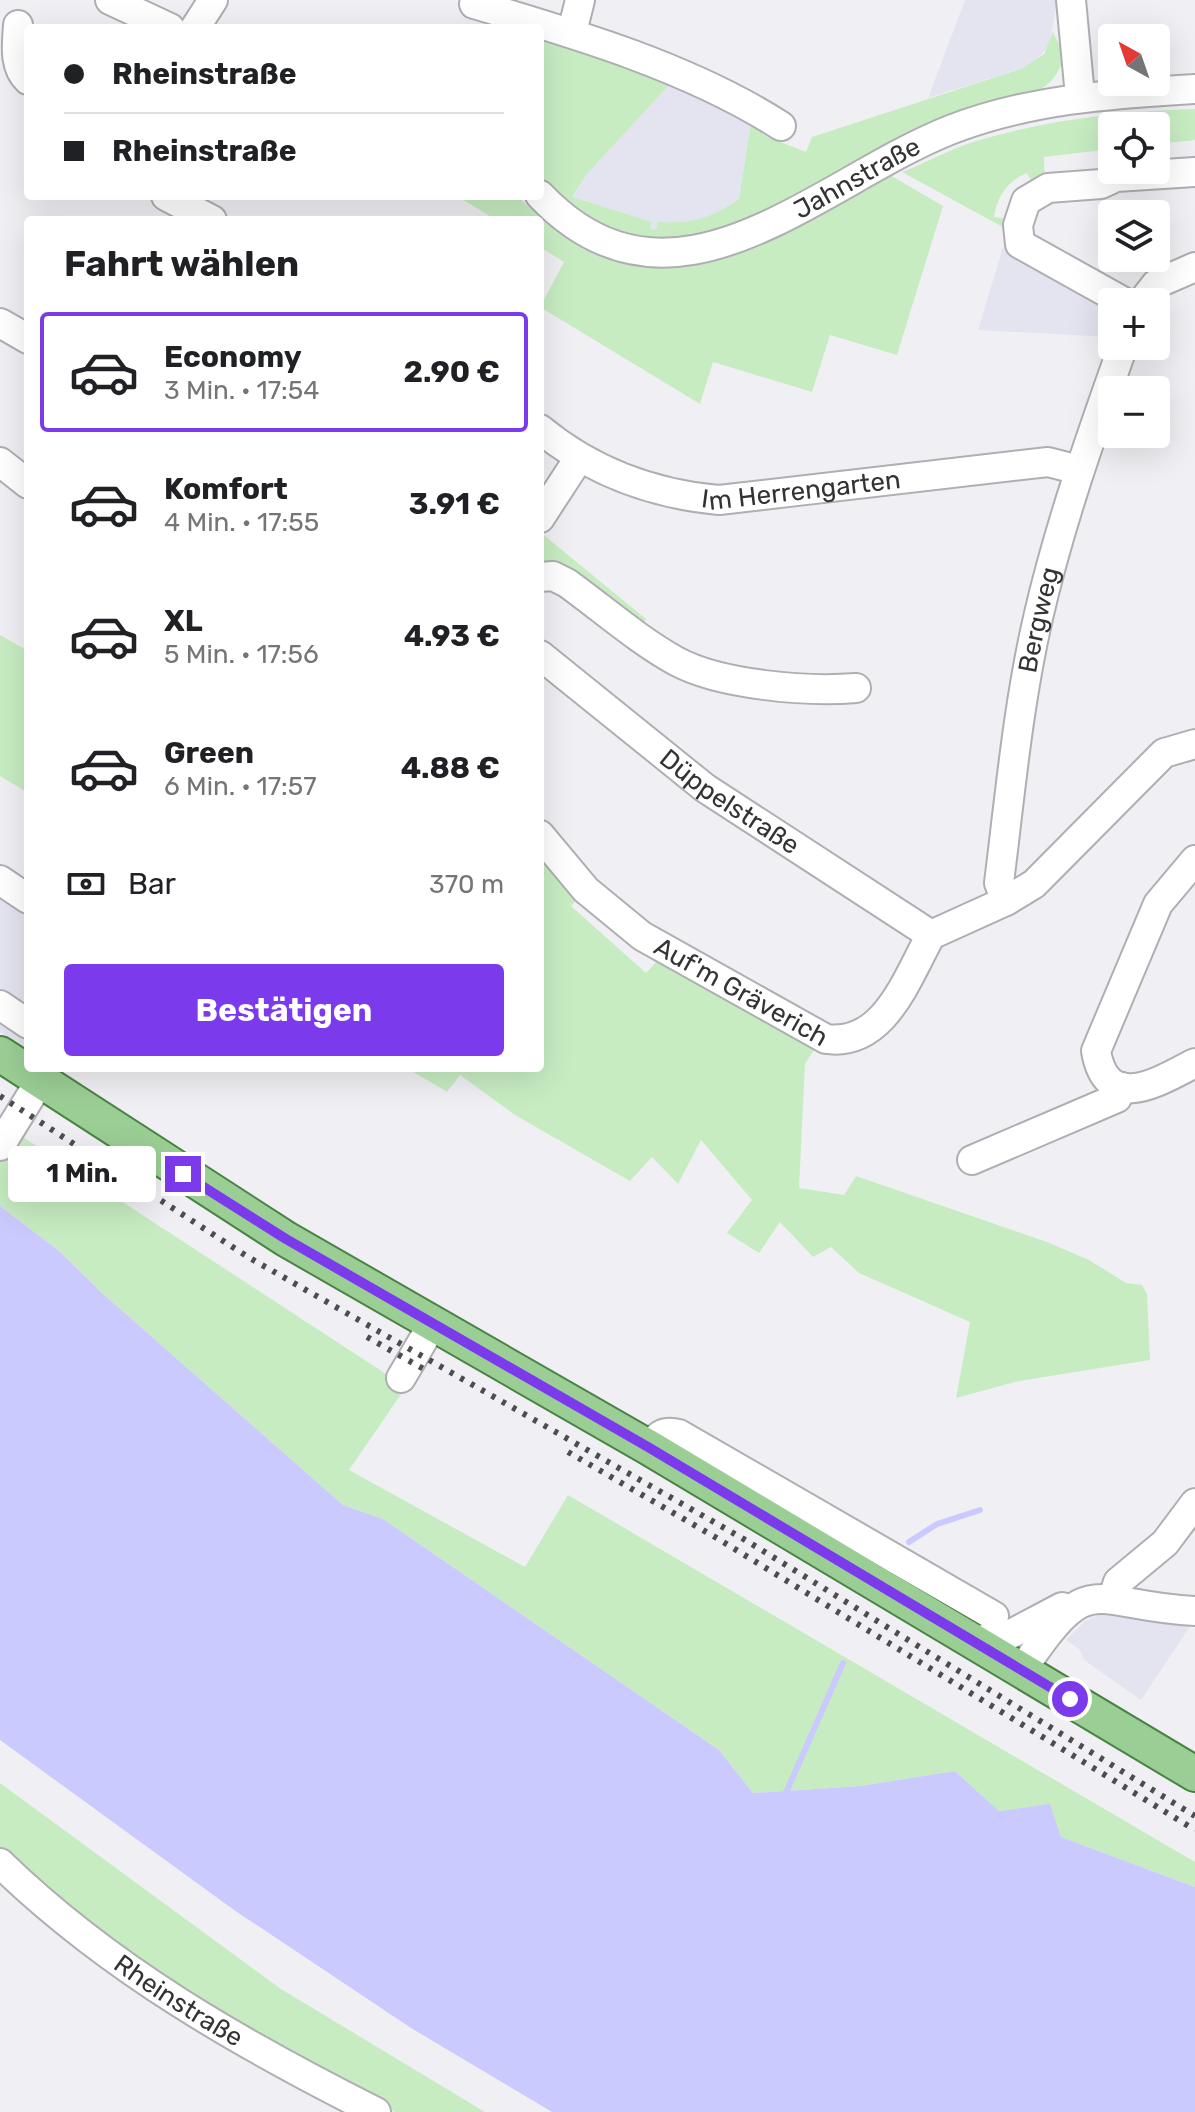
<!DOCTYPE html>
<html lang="de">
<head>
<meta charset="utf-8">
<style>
  :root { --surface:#fff; --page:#f6f6f6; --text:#202124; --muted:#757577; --line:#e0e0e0; --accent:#7c3aed }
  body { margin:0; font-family:Rubik,sans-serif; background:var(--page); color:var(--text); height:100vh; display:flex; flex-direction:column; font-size:30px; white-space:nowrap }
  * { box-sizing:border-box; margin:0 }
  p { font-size:26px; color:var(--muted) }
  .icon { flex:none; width:44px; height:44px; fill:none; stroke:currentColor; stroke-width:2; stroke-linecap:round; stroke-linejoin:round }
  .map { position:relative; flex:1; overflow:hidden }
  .details { position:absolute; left:24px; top:216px; width:520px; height:856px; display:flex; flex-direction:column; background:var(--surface); border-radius:8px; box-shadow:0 8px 32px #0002 }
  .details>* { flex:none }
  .banner { position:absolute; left:24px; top:24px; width:520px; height:176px; border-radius:8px; box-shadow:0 8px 32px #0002; display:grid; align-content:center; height:176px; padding:0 40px; background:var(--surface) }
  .needle { width:52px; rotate:320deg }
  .tools { position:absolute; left:1098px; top:24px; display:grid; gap:16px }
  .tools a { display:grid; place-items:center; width:72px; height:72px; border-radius:8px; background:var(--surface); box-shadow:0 8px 32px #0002; font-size:40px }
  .end { position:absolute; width:36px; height:36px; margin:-18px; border:10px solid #7c3aed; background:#fff; box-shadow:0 0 0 4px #fff }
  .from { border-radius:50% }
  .bubble { position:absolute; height:56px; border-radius:8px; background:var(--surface); box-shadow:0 8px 32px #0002; font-size:26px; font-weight:700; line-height:56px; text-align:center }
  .banner b { display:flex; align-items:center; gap:28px; height:76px; font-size:30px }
  .banner b+b { border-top:2px solid var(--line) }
  .banner i { width:20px; height:20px; background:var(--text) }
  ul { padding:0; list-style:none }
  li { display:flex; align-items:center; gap:24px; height:120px; margin:0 16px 12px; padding:0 24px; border:4px solid transparent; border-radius:8px }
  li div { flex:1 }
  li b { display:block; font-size:30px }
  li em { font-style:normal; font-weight:700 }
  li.current { border-color:var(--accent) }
  li>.icon { width:72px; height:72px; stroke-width:1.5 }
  h2 { padding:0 40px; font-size:36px; line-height:96px }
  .pay { display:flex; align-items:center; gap:20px; height:88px; padding:0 40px; font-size:30px }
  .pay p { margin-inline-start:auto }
  .button { display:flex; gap:16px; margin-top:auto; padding:16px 40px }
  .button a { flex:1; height:92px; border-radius:8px; background:var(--accent); color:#fff; font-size:32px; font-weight:700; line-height:92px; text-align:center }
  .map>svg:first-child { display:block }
</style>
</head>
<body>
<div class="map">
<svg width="1195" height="2112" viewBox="0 0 1195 2112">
  <rect width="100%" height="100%" fill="#f0f0f4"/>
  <g fill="#e4e4f0">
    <path d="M965,0H1057L1050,44L1035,62L1023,68L928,98Z"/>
    <path d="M670,84L711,100L751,123L739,199L714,216L686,224L659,222L657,231L650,230L652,222L572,198L587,174Z"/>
    <path d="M1003,247L1097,299L1107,316L1109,337L978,330Z"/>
    <path d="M0,889L28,908V1050L0,1032Z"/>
    <path d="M1106,1612L1193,1622L1141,1700L1084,1660L1079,1649L1066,1640L1085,1621Z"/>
  </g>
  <g fill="#c7ecc2">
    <path d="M540,30L670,84L587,174L572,197L652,222L650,229L656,230L658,222C691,224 712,218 739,199L751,123L765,136L806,152L812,137L1023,68L1044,54L1053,32L1065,57C1051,91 1039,91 1005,99L705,239H641L604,228L540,183Z"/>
    <path d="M1195,109V140L1156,144V126H1112V149L1044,157L1045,181L1034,186L1027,173C1007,181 997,197 994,217L1009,219L1010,231L902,172C927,162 951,149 976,141C1047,120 1122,111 1195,109Z"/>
    <path d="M890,175L943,206L897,355L830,335L812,392L713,362L700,404L540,307L564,262L540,247V220H496L457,196H517C654,325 752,250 890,175Z"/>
    <path d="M540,532L646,619L641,628L540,570Z"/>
    <path d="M0,635L28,651V793L0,776Z"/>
    <path d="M540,853L577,899L571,906L646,973L664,954L818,1044L805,1064L799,1188L844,1195L856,1176L1047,1242L1089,1260L1126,1283L1142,1285L1147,1294L1150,1360L1019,1381L956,1398L970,1322L859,1273L831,1247L813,1257L780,1222L759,1253L727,1233L752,1200L701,1140L678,1184L652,1157L630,1181L515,1115L460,1075L447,1092L407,1068H540Z"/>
    <path d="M0,1122L406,1387L349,1470L525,1567L568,1495L1195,1862V1887L1061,1837L1050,1805L999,1811L955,1771L860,1786L753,1793L719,1750L383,1519L343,1505L102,1293L58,1250L0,1206Z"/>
    <path d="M0,1783L281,1989L485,2112H395L186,2003L0,1856Z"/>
  </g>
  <path fill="#cbcafe" d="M0,1206L58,1250L102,1293L343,1505L383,1519L719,1750L753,1793L860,1786L955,1771L999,1811L1050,1804L1061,1837L1195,1887V2112H552L411,2028L234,1910L0,1740Z"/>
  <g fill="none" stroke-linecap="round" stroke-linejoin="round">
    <g stroke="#cbcafe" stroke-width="6">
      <path d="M909,1542L937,1524L980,1510"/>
      <path d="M785,1795L843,1663"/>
    </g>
    <defs>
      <g id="minor">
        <path d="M110,0L170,28"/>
        <path d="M1071,0L1080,96"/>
        <path d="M474,4C576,34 691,68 781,126"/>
        <path d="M18,25C17,43 13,66 28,80"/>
        <path d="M195,28L213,0"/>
        <path d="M572,32L580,0"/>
        <path id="s1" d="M540,195C673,335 817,183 950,130C1030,99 1111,94 1195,89"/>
        <path d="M166,196L212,220"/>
        <path d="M1124,302L1020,244L1018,225L1026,201L1048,188L1101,184L1116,177L1195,172"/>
        <path d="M1142,302L1156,284L1195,267"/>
        <path d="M0,323L28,339"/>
        <path id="s2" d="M540,429C591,471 653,494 719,500L1048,462L1079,470"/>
        <path d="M0,462L28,484"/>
        <path d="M540,518L579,458"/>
        <path d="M540,577L553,576L567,583C603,609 638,640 676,661C720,685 807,692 856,688"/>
        <path id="s3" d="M540,655L705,788L931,935"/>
        <path id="s4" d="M540,835L586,890L642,936L826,1039C885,1047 907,977 931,935"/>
        <path d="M1195,860L1158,904L1096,1051C1107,1115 1160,1081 1195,1063"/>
        <path d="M0,880L28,899"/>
        <path d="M1006,901L1034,884L1164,753L1195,744"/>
        <path id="s5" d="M931,935L1006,901L999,883C1010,795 1018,705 1038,618C1059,526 1091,436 1123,346"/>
        <path d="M0,1005L28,1024"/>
        <path d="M0,1146L40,1081"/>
        <path d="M972,1160L1117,1098L1122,1087"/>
        <path d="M401,1378L432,1325"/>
        <path d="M648,1447C659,1435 663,1430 679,1434L994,1616"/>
        <path d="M1113,1598L1118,1582L1165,1543L1195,1503"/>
        <path d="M974,1641L1011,1634L1062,1607"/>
        <path d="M1022,1670C1092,1565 1090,1606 1195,1611"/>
        <path id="s6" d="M0,1863C109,1969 241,2044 376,2112"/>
      </g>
      <path id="major" d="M0,1054L286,1239L648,1447L1195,1774"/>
    </defs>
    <use href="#minor" stroke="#afafb3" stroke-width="32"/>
    <use href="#major" stroke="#4b8245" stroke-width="38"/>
    <use href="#minor" stroke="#fff" stroke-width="28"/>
    <use href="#major" stroke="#9bce95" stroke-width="34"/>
    <g stroke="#4d4d4f" stroke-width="6" stroke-dasharray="4 8" stroke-linecap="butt">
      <path d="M0,1096L248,1257L742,1538L1195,1816"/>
      <path d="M367,1337L429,1372"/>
      <path d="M568,1452L715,1537L1195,1830"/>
    </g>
  </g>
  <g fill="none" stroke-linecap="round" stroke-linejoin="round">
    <path stroke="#7c3aed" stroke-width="10" d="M183,1174L286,1239L648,1447L1070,1699"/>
  </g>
  <g text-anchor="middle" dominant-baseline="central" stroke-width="6" stroke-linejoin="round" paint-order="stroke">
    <g font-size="26" fill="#333335" stroke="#fff">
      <text stroke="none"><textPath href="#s1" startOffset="350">Jahnstraße</textPath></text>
      <text stroke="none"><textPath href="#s2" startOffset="278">Im Herrengarten</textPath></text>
      <text stroke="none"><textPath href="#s5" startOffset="368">Bergweg</textPath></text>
      <text stroke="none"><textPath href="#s3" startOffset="240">Düppelstraße</textPath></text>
      <text stroke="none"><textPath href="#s4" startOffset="258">Auf'm Gräverich</textPath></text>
      <text stroke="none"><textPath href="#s6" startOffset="226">Rheinstraße</textPath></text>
    </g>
  </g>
</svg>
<div class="tools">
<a><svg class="needle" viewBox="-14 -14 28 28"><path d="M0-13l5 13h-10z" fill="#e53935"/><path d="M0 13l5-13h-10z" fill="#757577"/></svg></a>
<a><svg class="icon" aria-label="locate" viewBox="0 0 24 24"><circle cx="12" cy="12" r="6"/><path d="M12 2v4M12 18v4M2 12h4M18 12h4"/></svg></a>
<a><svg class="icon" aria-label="layers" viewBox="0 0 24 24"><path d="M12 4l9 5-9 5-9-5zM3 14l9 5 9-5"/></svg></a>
<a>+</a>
<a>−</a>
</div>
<i class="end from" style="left:1070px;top:1699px"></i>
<i class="end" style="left:183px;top:1174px"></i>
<div class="bubble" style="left:8px;top:1146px;width:148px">1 Min.</div>
<div class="banner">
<b><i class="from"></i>Rheinstraße</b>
<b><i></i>Rheinstraße</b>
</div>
<section class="details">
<h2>Fahrt wählen</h2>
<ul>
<li class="current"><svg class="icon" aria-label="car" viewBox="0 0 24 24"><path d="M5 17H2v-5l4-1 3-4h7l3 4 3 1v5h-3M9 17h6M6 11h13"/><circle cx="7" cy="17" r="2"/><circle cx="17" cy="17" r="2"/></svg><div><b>Economy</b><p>3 Min. · 17:54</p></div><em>2.90 €</em></li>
<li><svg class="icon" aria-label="car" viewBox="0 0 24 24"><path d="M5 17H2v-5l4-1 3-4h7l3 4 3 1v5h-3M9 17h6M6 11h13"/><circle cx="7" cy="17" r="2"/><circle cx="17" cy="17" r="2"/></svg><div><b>Komfort</b><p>4 Min. · 17:55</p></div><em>3.91 €</em></li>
<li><svg class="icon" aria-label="car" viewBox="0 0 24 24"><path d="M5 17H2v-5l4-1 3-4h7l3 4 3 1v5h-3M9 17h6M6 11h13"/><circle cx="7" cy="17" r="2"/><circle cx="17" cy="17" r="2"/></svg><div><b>XL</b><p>5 Min. · 17:56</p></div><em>4.93 €</em></li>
<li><svg class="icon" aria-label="car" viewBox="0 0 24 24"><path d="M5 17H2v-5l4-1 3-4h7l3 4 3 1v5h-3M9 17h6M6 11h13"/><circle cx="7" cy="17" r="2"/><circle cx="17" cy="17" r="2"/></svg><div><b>Green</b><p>6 Min. · 17:57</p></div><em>4.88 €</em></li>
</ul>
<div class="pay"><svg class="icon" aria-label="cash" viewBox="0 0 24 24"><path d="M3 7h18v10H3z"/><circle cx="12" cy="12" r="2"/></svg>Bar<p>370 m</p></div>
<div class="button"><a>Bestätigen</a></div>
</section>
</div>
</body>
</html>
